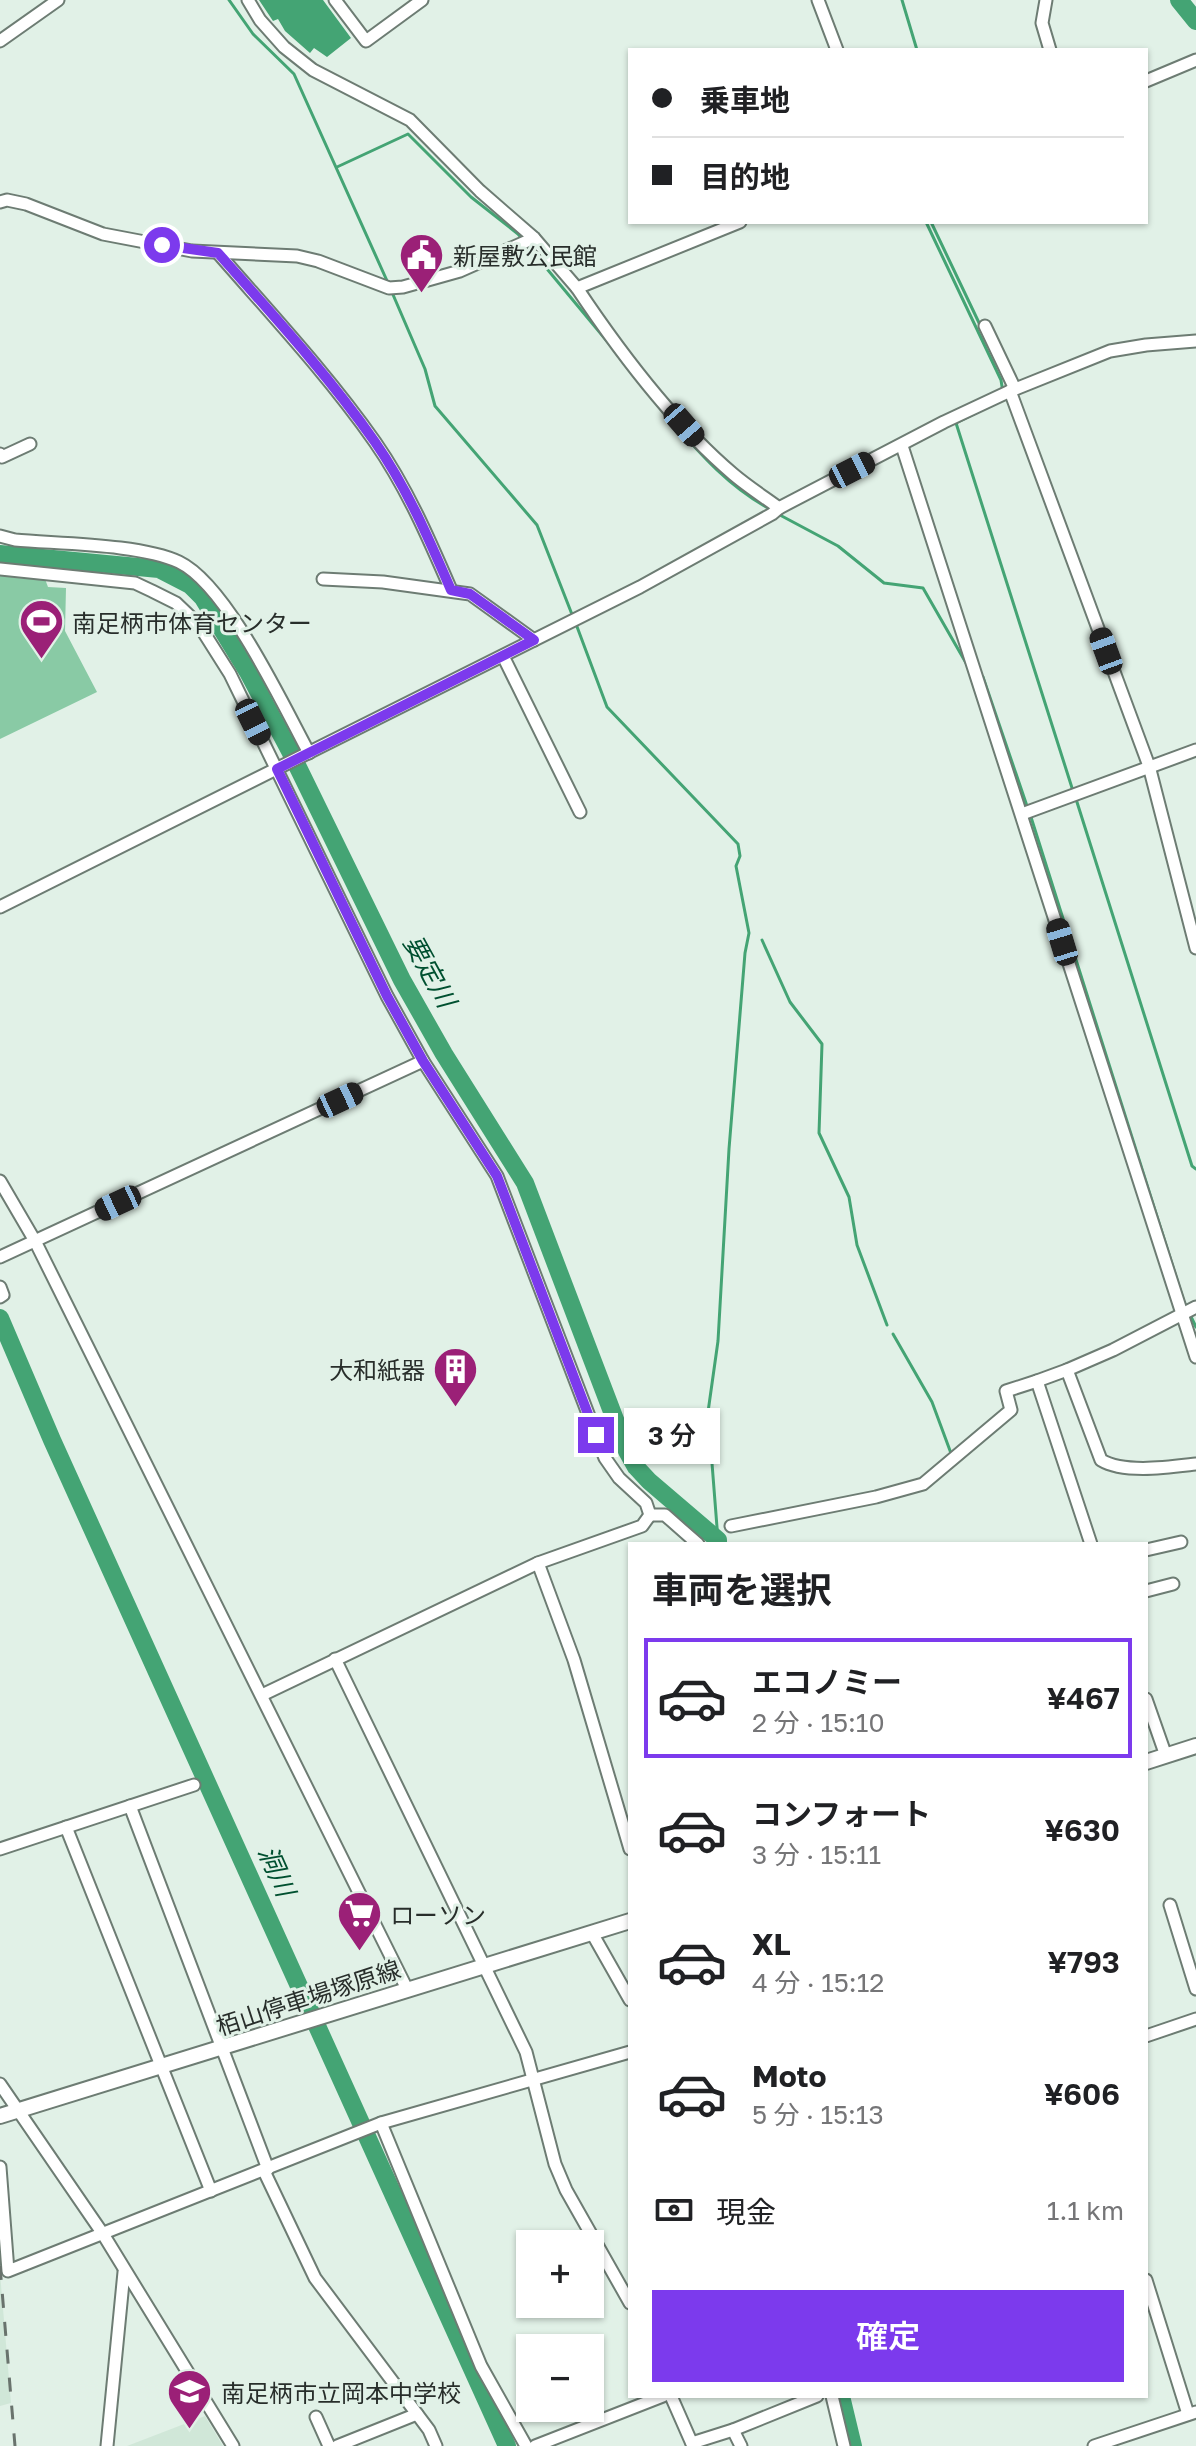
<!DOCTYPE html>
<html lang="ja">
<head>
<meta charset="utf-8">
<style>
  :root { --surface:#fff; --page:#f2f2f2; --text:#202124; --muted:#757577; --line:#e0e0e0; --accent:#7c3aed }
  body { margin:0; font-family:"Golos Text","Noto Sans JP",sans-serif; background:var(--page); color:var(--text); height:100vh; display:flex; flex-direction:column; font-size:30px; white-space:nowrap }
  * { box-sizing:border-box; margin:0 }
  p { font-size:26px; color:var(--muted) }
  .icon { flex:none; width:44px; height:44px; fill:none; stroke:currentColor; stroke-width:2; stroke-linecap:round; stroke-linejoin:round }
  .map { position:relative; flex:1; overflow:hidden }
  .sheet { position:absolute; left:628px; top:1542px; width:520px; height:856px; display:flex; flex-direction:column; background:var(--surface); border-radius:0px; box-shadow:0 2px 6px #0004 }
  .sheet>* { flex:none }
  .hud { position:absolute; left:628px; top:48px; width:520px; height:176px; border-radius:0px; box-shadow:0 2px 6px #0004; display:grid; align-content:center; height:176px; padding:0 24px; background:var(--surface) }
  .controls { position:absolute; left:516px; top:2230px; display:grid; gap:16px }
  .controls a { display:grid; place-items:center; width:88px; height:88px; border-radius:0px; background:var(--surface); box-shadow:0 2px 6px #0004; font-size:40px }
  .end { position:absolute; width:36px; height:36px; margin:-18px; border:10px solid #7c3aed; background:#fff; box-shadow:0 0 0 4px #fff }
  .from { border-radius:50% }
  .bubble { position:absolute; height:56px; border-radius:0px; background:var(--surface); box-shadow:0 2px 6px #0004; font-size:26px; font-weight:600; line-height:56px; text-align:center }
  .car { position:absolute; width:24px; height:48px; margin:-24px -12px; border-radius:10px; box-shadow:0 0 6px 2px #0007; background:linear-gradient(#222 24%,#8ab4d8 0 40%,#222 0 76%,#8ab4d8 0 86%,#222 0) }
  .hud b { display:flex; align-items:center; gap:28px; height:76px; font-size:30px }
  .hud b+b { border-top:2px solid var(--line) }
  .hud i { width:20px; height:20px; background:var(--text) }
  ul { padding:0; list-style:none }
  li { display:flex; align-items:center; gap:24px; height:120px; margin:0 16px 12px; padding:0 8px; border:4px solid transparent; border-radius:0px }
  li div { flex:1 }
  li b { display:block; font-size:30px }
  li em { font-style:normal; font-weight:600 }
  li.on { border-color:var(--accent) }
  li>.icon { width:72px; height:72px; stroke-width:1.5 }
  h2 { padding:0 24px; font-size:36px; line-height:96px }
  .pay { display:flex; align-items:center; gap:20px; height:88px; padding:0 24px; font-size:30px }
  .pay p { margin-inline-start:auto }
  .primary-button { display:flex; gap:16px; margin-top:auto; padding:16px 24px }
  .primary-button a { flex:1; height:92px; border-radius:0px; background:var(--accent); color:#fff; font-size:32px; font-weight:600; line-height:92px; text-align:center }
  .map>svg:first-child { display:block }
</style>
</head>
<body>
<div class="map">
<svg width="1196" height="2446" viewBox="0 0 1196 2446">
  <rect width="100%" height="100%" fill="#e1f1e7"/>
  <g fill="#d0e7d8">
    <path d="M0,2273L11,2403L0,2406Z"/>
    <path d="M205,2416L223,2446H127Z"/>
  </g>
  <path fill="#89caa5" d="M0,574L16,578L45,579L48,587L66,588L65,631L97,692L0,739Z"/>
  <path fill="#44a474" d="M259,0H323L351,38L327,57L314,48L310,53L285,31L278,19L273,21Z"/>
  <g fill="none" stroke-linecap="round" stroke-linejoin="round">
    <g stroke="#44a474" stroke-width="3">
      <path d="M229,0L253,34L294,74L388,283"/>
      <path d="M902,0L917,50"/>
      <path d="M337,167L408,134L471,197L518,234L611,346"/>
      <path d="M926,222L1001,380L1003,393"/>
      <path d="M931,222L981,327"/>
      <path d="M391,290L425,369L435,406L537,525L573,617"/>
      <path d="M986,408L956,423L1073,791"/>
      <path d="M671,420C700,454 731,489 772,510"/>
      <path d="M778,514L838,546L884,583L923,588L966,663"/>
      <path d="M576,624L607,707L738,844L740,856L736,866L749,933L745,953L729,1149L718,1341L708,1412L718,1540"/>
      <path d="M980,675L983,677L1027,806"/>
      <path d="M1076,799L1192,1166L1196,1169"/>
      <path d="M1030,814L1184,1302L1196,1327"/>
      <path d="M762,940L790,1002L822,1044L819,1133L849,1197L857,1245L887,1325"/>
      <path d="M893,1334L932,1402L952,1456"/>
    </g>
    <g stroke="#44a474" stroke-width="18">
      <path d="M1179,0L1196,21"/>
      <path d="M0,554L159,569L190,585L203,598L248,672L290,751L402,980L444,1054L525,1183L627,1451L636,1467L649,1481L718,1540V1544"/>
      <path d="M0,1318L52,1440L507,2446"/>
      <path d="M841,2396L853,2446"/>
    </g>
    <defs>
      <g id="minor">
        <path d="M248,0L260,20L284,47L313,70L410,120L480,191L534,238L577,288"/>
        <path d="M335,0L366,41L422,0"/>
        <path d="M818,0L837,50"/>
        <path d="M1046,0L1042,23L1050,50"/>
        <path d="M0,41L58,0"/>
        <path d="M1146,81L1196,60"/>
        <path d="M0,202L7,200L26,204L103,234L192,251L297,256L318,261L389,288L403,287L460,271L534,238"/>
        <path d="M740,222L577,288C621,354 673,423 733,474C747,486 764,497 779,508L944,422L1008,392L1110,351L1146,345L1196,341"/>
        <path d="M218,253C271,314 328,375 375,442C407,488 429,539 451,590"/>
        <path d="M985,326L1015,389"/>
        <path d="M1010,391L1149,766L1196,948"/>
        <path d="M902,446L1196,1357"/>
        <path d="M0,454L2,457L30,444"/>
        <path d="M0,536L15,540C60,544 141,544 179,562C227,585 283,705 309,753"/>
        <path d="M0,569L135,583L152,591L176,603L199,625L230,674L387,996L423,1061L497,1176L605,1458L619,1478L646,1503L650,1515"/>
        <path d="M323,579L383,582L470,594L534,640"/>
        <path d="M503,656L580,812"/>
        <path d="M1022,814L1196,750"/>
        <path d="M0,907L640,587L772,514L779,508"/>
        <path d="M0,1181L35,1241L407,1989"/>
        <path d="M0,1257L423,1061"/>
        <path d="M0,1287L3,1295L0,1297"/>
        <path d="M1196,1307L1113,1350L1067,1370L1101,1460C1124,1474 1170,1467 1196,1464"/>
        <path d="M1067,1370L1037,1381L1091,1544"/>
        <path d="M650,1515H665L698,1544"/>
        <path d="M731,1526L876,1497L923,1484L1011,1410L1006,1391L1037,1381"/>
        <path d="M1146,1550L1181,1542"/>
        <path d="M538,1563L574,1660L630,1849"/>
        <path d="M1146,1591L1173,1584"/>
        <path d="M335,1659L526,2052L555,2164L566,2190L630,2303"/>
        <path d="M262,1695L538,1563L642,1526L650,1515"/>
        <path d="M1146,1699L1166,1756"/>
        <path d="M130,1806L268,2169"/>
        <path d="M66,1827L211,2191"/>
        <path d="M0,1849L194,1785"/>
        <path d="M1170,1905L1196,1989"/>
        <path d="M592,1933L630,2000"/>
        <path d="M1146,2036L1196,2019"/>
        <path d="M0,2084L103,2234L233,2446"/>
        <path d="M381,2123L481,2366L526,2446"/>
        <path d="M0,2167L8,2271L381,2123L630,2052"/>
        <path d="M264,2171L315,2278L429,2430L436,2446"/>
        <path d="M1146,2280L1188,2414"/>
        <path d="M671,2396L693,2446"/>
        <path d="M832,2396L844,2446"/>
        <path d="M316,2417L329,2446"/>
        <path d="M733,2430L817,2396"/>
        <path d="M692,2443L733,2430L741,2446"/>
        <path d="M107,2446L124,2272"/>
        <path d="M337,2446L417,2414"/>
        <path d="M535,2446L663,2396"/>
        <path d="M1094,2446L1196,2412"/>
      </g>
      <g id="major">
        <path d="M1146,1762L1196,1746"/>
        <path d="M0,2116L630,1921"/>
      </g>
    </defs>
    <use href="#minor" stroke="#6d7c73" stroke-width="15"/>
    <use href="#major" stroke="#6d7c73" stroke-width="18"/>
    <use href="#minor" stroke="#fff" stroke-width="11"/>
    <use href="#major" stroke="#fff" stroke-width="14"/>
    <path stroke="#69736d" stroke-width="3" stroke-dasharray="14 14" stroke-linecap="butt" d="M0,2266L15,2446"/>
  </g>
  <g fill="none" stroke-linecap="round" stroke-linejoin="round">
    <path stroke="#7c3aed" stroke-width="10" d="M162,245L218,253C272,314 328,375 375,442C407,488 429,539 451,590L470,594L534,640L277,769L387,996L423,1061L497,1176L596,1435"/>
  </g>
  <defs>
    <symbol id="civic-pin" viewBox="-11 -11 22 30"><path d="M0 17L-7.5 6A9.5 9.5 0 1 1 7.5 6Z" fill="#9b2077" stroke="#e1f1e7"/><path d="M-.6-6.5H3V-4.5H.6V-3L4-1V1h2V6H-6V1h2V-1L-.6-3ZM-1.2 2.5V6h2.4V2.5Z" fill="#fff"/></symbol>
    <symbol id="stadium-pin" viewBox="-11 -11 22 30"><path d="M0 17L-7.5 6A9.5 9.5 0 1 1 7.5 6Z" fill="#9b2077" stroke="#e1f1e7"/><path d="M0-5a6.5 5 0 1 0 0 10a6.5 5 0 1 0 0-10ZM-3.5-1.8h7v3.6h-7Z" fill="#fff"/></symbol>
    <symbol id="building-pin" viewBox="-11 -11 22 30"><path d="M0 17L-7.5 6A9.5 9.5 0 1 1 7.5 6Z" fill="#9b2077" stroke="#e1f1e7"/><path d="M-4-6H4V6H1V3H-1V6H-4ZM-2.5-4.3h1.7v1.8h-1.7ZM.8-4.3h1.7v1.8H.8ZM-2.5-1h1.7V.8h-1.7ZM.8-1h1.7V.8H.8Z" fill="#fff"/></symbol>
    <symbol id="supermarket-pin" viewBox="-11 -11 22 30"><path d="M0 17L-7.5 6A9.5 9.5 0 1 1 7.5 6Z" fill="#9b2077" stroke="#e1f1e7"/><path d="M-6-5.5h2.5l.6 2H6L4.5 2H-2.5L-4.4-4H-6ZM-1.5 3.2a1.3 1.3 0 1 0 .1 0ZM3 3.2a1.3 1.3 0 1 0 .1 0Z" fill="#fff"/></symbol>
    <symbol id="school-pin" viewBox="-11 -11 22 30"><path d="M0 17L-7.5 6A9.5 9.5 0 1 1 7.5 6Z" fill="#9b2077" stroke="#e1f1e7"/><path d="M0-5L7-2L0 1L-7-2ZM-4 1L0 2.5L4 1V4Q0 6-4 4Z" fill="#fff"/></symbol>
  </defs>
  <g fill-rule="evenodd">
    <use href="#civic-pin" x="396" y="230" width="51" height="69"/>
    <use href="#stadium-pin" x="16" y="596" width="51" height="69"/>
    <use href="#building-pin" x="430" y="1344" width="51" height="69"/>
    <use href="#supermarket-pin" x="334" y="1888" width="51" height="69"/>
    <use href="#school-pin" x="164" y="2366" width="51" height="69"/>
  </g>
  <g text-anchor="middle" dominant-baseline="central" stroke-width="6" stroke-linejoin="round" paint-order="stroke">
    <g font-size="24" fill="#282e2b" stroke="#e1f1e7" text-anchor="start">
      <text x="453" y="255">新屋敷公民館</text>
      <text x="72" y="622">南足柄市体育センター</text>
      <text x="425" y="1369" text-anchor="end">大和紙器</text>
      <text x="390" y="1914">ローソン</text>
      <text x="221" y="2392">南足柄市立岡本中学校</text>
    </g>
    <g font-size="24" fill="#282e2b" stroke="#e1f1e7">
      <text transform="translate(308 1997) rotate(-18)">栢山停車場塚原線</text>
    </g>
    <g font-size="26" font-style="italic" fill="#005030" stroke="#e1f1e7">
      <text transform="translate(430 971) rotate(61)">要定川</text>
      <text transform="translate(277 1871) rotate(66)">洞川</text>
    </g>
  </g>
</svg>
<div class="controls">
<a>+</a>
<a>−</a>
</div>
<i class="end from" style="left:162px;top:245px"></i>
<i class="end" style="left:596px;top:1435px"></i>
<div class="bubble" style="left:624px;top:1408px;width:96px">3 分</div>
<i class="car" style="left:684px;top:425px;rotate:139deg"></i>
<i class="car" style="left:852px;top:470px;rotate:63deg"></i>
<i class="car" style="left:1106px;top:651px;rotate:340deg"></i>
<i class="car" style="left:253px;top:722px;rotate:154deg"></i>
<i class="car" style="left:1062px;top:942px;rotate:343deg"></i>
<i class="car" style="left:340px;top:1100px;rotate:65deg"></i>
<i class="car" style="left:118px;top:1203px;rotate:245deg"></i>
<div class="hud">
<b><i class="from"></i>乗車地</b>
<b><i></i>目的地</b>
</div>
<section class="sheet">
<h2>車両を選択</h2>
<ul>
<li class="on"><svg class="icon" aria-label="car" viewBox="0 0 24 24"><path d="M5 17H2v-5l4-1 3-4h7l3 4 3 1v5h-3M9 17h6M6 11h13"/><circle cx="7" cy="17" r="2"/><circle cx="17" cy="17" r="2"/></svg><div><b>エコノミー</b><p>2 分 · 15:10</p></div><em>¥467</em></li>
<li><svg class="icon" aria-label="car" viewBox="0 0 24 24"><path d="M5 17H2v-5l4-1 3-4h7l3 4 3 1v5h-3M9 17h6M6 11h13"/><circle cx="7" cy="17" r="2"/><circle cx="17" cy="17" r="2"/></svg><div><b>コンフォート</b><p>3 分 · 15:11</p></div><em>¥630</em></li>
<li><svg class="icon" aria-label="car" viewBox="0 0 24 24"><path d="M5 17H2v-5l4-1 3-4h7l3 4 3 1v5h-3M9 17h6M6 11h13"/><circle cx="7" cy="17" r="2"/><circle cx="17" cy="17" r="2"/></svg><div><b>XL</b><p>4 分 · 15:12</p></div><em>¥793</em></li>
<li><svg class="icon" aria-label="car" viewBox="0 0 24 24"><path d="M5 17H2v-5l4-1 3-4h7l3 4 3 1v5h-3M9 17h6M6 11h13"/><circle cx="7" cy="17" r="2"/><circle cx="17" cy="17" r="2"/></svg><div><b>Moto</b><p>5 分 · 15:13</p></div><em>¥606</em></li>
</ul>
<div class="pay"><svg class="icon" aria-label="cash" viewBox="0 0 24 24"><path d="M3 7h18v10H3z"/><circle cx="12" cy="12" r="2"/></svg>現金<p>1.1 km</p></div>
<div class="primary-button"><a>確定</a></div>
</section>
</div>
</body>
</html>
